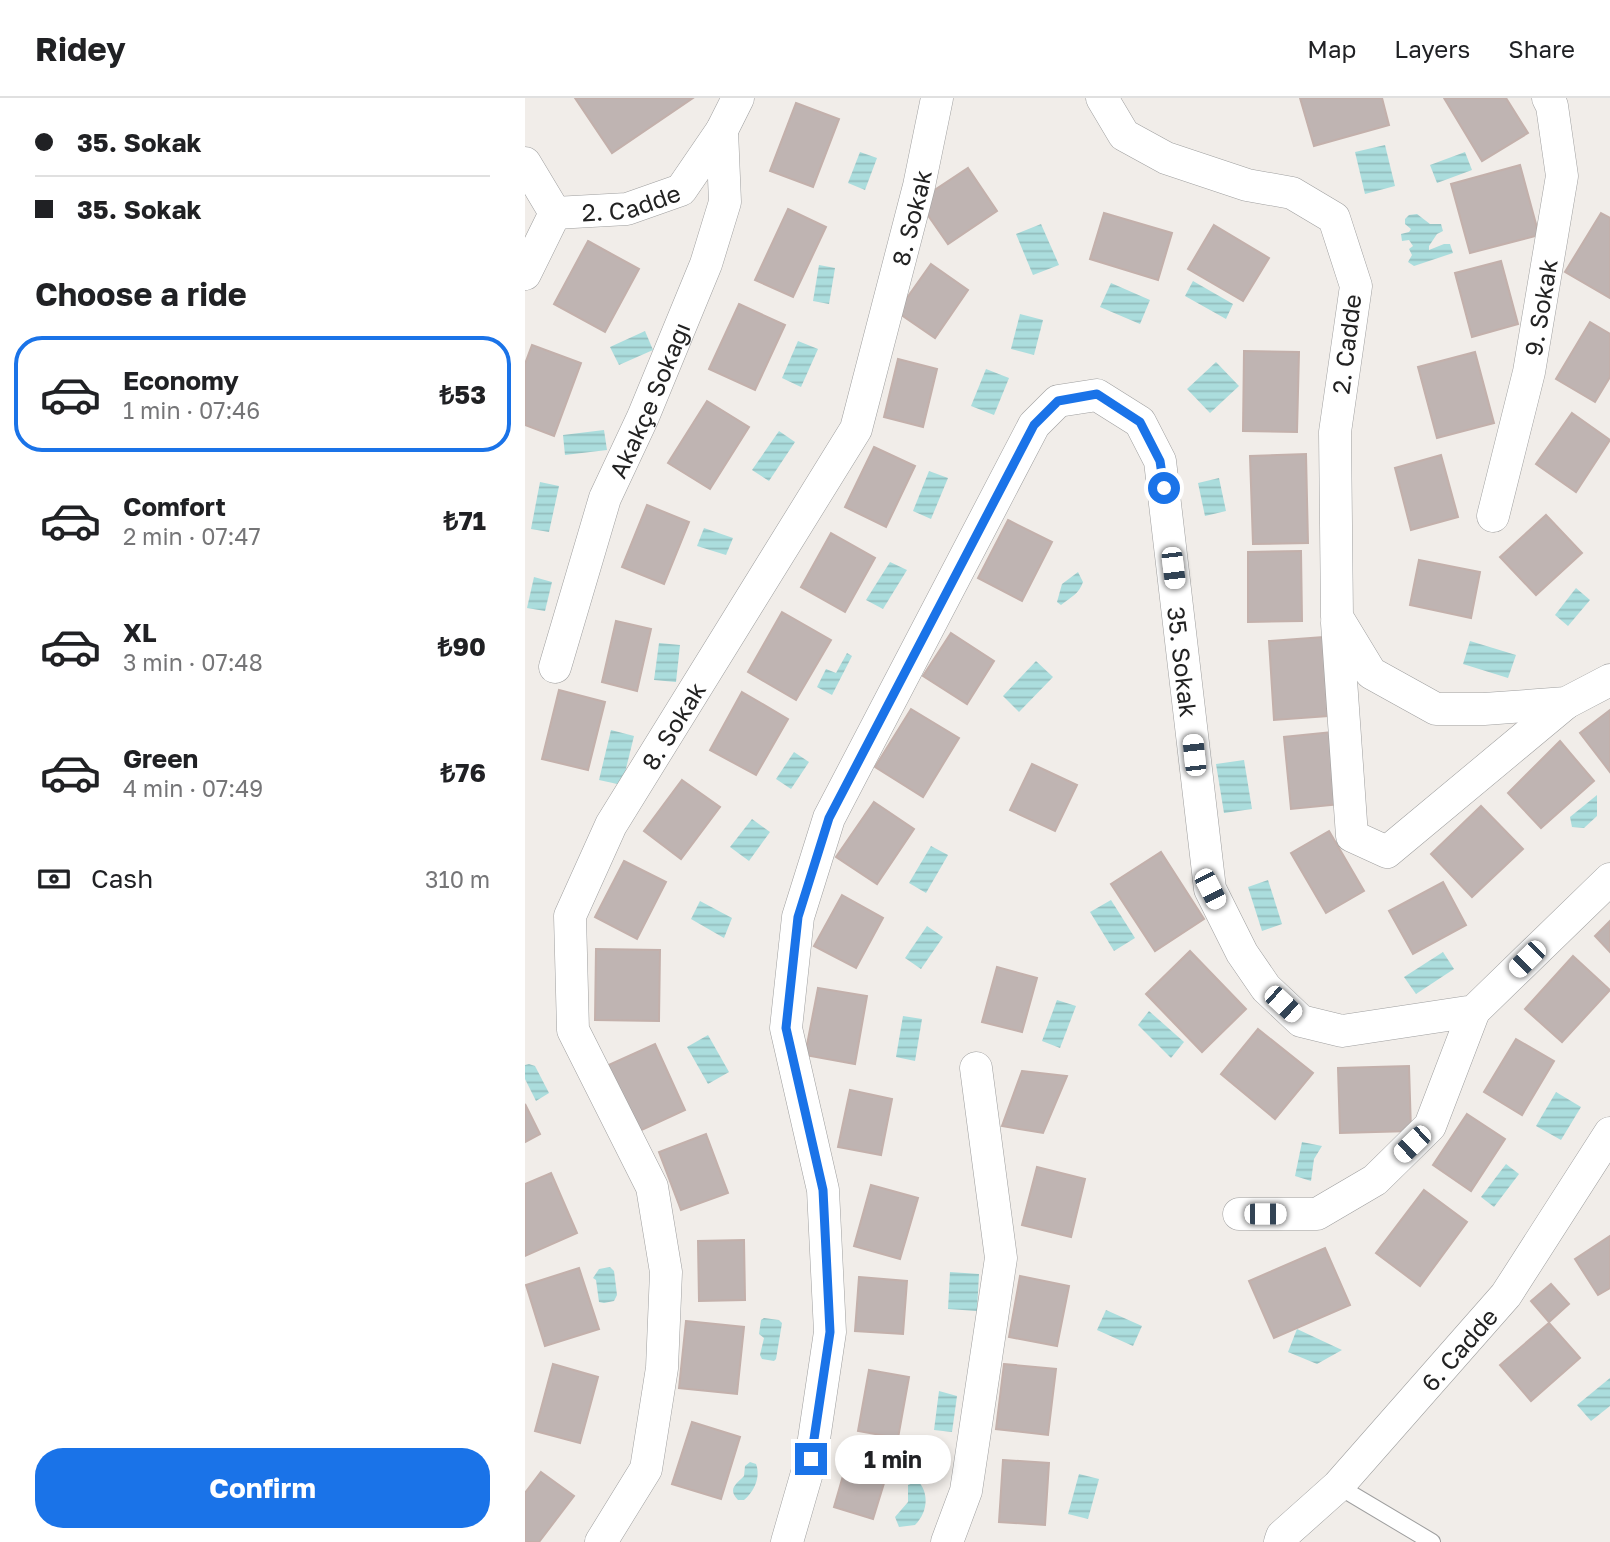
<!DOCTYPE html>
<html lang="en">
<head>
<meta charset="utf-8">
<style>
  :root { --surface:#fff; --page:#f6f6f6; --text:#202124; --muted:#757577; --line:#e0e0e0; --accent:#1a73e8 }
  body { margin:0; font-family:"Golos Text",sans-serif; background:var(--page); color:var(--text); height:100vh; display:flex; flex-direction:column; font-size:26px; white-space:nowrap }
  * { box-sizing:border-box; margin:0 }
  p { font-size:23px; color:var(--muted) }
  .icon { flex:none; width:38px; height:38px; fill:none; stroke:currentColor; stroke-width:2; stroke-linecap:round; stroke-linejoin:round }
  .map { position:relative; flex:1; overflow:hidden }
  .drawer { display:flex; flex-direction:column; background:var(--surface); width:525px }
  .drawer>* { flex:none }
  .hud { display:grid; align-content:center; height:154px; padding:0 35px; background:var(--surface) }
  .end { position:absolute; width:32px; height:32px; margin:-16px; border:9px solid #1a73e8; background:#fff; box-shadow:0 0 0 4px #fff }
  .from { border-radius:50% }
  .bubble { position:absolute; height:49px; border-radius:24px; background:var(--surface); box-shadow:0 4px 10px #0003; font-size:23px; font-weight:700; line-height:49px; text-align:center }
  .car { position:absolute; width:21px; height:42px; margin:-21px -10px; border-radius:9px; box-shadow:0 0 5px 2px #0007; background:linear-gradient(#fff 24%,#345 0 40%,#fff 0 76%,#345 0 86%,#fff 0) }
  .hud b { display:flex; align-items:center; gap:24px; height:66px; font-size:26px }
  .hud b+b { border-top:2px solid var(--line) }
  .hud i { width:18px; height:18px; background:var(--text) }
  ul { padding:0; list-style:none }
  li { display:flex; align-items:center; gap:21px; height:116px; margin:0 14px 10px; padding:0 21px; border:4px solid transparent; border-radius:28px }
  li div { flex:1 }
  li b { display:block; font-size:26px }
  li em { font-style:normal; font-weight:700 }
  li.current { border-color:var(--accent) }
  li>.icon { width:63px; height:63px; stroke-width:1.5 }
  h2 { padding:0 35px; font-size:32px; line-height:84px }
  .pay { display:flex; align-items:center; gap:18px; height:77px; padding:0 35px; font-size:26px }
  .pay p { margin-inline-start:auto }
  .action { display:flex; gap:14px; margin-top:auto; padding:14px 35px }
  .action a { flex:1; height:80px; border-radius:28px; background:var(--accent); color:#fff; font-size:28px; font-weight:700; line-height:80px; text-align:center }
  header { display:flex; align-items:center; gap:42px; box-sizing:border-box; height:98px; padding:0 35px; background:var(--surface); border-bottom:2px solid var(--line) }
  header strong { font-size:33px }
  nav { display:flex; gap:38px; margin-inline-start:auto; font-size:24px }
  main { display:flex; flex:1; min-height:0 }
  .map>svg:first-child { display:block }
</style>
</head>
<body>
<header>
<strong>Ridey</strong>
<nav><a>Map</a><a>Layers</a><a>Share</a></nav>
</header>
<main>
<section class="drawer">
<div class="hud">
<b><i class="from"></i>35. Sokak</b>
<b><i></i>35. Sokak</b>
</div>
<h2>Choose a ride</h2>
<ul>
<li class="current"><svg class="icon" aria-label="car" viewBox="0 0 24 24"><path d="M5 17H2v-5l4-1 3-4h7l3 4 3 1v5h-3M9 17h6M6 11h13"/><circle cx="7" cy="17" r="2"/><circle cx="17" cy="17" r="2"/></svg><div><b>Economy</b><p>1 min · 07:46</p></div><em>₺53</em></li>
<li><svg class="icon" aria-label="car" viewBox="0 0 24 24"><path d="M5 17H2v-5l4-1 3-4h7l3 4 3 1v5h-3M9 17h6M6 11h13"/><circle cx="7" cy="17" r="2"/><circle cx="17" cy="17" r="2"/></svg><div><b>Comfort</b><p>2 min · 07:47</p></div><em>₺71</em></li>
<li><svg class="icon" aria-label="car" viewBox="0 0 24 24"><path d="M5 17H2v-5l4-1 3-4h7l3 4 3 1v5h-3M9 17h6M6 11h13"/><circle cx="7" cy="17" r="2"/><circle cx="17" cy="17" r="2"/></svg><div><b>XL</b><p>3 min · 07:48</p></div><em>₺90</em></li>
<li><svg class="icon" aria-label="car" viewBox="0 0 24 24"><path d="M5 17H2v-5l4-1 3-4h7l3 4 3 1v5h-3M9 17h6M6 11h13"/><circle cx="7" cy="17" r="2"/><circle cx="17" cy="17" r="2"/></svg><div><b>Green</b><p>4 min · 07:49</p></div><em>₺76</em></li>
</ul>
<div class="pay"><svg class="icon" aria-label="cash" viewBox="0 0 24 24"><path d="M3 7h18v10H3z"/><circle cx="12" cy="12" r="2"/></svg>Cash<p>310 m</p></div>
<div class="action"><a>Confirm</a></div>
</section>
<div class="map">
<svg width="1085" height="1444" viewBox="0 0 1085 1444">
  <defs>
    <pattern id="water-rules" width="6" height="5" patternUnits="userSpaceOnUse" patternTransform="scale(1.75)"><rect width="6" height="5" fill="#abdddd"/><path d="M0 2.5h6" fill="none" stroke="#93bdbd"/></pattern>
  </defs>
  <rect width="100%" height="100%" fill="#f1ede9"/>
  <g fill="url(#water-rules)">
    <path d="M860,47L870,88L840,96L830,54Z"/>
    <path d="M335,54L352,60L340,92L323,85Z"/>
    <path d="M940,54L947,72L912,85L905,67Z"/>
    <path d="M892,116L905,126H916L918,133L912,136L904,148V152L919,146H925L928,155L889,168L883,164L887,157L884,151L888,148L884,142L877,143L876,136L884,134L886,131L880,126V121L884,117Z"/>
    <path d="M516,126L534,167L508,177L491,136Z"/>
    <path d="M294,167L310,170L304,206L288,203Z"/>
    <path d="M668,183L708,206L701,221L660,198Z"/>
    <path d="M586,185L625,202L615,226L575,209Z"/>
    <path d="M495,216L518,222L509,257L486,251Z"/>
    <path d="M120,233L128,252L94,267L85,249Z"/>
    <path d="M273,243L293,251L276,289L257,280Z"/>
    <path d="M691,264L714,288L685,315L662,291Z"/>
    <path d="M461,271L484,280L469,317L446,308Z"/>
    <path d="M79,332L82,352L40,357L38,337Z"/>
    <path d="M254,333L270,344L244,383L227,372Z"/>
    <path d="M404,373L423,380L406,421L388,413Z"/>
    <path d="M694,380L701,413L680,418L673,385Z"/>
    <path d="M15,384L34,388L24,434L6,431Z"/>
    <path d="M179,430L208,440L201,457L172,448Z"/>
    <path d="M365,464L382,472L358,511L341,502Z"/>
    <path d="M553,474L558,484C554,496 546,499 536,507L532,504L537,486Z"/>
    <path d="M9,479L27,484L20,513L2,510Z"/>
    <path d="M1051,490L1065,502L1043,528L1030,517Z"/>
    <path d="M945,543L991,557L983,580L938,566Z"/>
    <path d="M134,545L155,547L151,584L129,582Z"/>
    <path d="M322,555L327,558L307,597L292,589L301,571L311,575Z"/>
    <path d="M511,563L528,579L494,614L478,598Z"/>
    <path d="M86,632L109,638L97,687L74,682Z"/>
    <path d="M269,654L284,664L266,691L251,681Z"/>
    <path d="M719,662L727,711L699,715L691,666Z"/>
    <path d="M1072,697V718L1059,730L1047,729L1045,719Z"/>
    <path d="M227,721L245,734L224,763L205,749Z"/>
    <path d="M406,748L423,757L401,795L384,785Z"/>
    <path d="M743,782L757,826L737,833L723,789Z"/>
    <path d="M586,802L610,840L589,853L565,814Z"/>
    <path d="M175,803L207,820L199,840L166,821Z"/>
    <path d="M402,828L418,839L396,871L380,860Z"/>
    <path d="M918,854L929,871L891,896L879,879Z"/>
    <path d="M532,902L551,908L535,950L517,943Z"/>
    <path d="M624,913L659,944L646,960L613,927Z"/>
    <path d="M378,918L397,921L390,963L371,959Z"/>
    <path d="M183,937L204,974L183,986L162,949Z"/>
    <path d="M4,966L10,968L24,995L11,1003L0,981V967Z"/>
    <path d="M1031,994L1056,1009L1036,1042L1011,1028Z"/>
    <path d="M777,1044L797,1048L789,1061L786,1083L770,1078Z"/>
    <path d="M981,1066L994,1076L969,1109L956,1099Z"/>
    <path d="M85,1169L89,1173L92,1197L89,1203L79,1205L74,1204L71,1182L68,1180L74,1171Z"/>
    <path d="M425,1174L454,1176L452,1213L423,1211Z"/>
    <path d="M581,1212L617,1228L608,1248L572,1232Z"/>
    <path d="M239,1220L254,1222L257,1225L251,1261L249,1263L237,1261L235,1257L239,1240L234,1236L236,1222Z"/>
    <path d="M772,1231L817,1252L792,1266L763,1254Z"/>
    <path d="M1085,1280V1308L1066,1323L1052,1307Z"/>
    <path d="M414,1293L432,1298L427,1334L409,1332Z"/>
    <path d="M225,1364L231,1366C236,1379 229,1394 219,1402H213C203,1391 210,1387 219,1378L220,1368Z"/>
    <path d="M554,1376L574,1381L563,1421L543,1416Z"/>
    <path d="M393,1383C405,1396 402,1415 390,1427L374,1429L370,1419L383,1404V1387Z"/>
  </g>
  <g fill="#bfb4b2" stroke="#c3b0ab" stroke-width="2">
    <path d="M50,0H168L87,55Z"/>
    <path d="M775,0H857L864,27L789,48Z"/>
    <path d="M919,0H981L1003,35L957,63Z"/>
    <path d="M271,5L314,21L288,89L245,73Z"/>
    <path d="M995,67L1014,137L945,155L926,86Z"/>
    <path d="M443,70L472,113L423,146L393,103Z"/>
    <path d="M263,111L301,129L268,199L230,182Z"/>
    <path d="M579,115L647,135L633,182L565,161Z"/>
    <path d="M1076,115L1085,120V200L1040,174Z"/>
    <path d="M689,127L744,160L718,203L663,171Z"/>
    <path d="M63,143L114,171L80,234L29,206Z"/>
    <path d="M976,163L993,226L947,239L930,175Z"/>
    <path d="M406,166L443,192L410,240L372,214Z"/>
    <path d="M214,206L260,227L230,292L184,271Z"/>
    <path d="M1065,224L1085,236V279L1070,304L1031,281Z"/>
    <path d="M7,247L56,265L29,338L0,327V266Z"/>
    <path d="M719,253L774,254L772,334L718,333Z"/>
    <path d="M950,254L969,325L912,340L893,269Z"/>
    <path d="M373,261L412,271L398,329L359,319Z"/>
    <path d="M182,303L224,329L185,391L143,365Z"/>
    <path d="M1047,315L1085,342L1051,394L1011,366Z"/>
    <path d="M349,349L390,368L361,429L320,409Z"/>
    <path d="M781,356L783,445L728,446L725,358Z"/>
    <path d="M916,357L933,419L886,432L870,370Z"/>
    <path d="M122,407L164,424L139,486L97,469Z"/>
    <path d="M1021,417L1057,455L1011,497L975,459Z"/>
    <path d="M483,422L527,444L497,503L453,480Z"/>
    <path d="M306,435L350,460L320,514L276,489Z"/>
    <path d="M776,453L777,523L723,524V454Z"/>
    <path d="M894,462L955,474L946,520L885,507Z"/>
    <path d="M257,514L306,542L271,602L223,574Z"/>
    <path d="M91,523L126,531L112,593L77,584Z"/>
    <path d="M426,535L469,563L442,606L398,578Z"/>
    <path d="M798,539L803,618L749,622L744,543Z"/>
    <path d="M34,592L80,604L63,672L17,661Z"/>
    <path d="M217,594L263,621L231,677L185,652Z"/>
    <path d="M386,611L434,640L398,699L350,669Z"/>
    <path d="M1085,612V674L1055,635Z"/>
    <path d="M807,634L815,706L766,711L759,639Z"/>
    <path d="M1035,643L1069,683L1016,730L983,695Z"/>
    <path d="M507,666L552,687L530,733L485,712Z"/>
    <path d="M157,682L195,709L156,761L119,733Z"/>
    <path d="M349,704L389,731L352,786L311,759Z"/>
    <path d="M956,708L998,751L947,799L906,756Z"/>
    <path d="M804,733L839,793L801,815L766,755Z"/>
    <path d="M636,754L679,821L630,853L586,786Z"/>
    <path d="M99,763L141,784L112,841L70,819Z"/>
    <path d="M918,784L941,827L888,856L864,813Z"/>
    <path d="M317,797L358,820L331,870L289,848Z"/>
    <path d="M1085,823V854L1070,838Z"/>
    <path d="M71,851L135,852L134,923L70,922Z"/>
    <path d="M665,853L721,911L677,954L621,896Z"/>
    <path d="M1048,858L1085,892L1037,944L1000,911Z"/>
    <path d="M472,869L512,880L497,934L457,924Z"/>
    <path d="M293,890L342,898L330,966L280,957Z"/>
    <path d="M733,931L788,975L750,1021L696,976Z"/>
    <path d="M991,941L1029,963L997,1017L959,994Z"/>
    <path d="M130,946L160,1012L108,1036L77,970Z"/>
    <path d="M884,968L886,1033L815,1035L813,970Z"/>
    <path d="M497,973L542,978L518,1035L477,1028Z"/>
    <path d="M325,992L367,1001L356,1057L313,1049Z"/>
    <path d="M0,1006L15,1036L0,1044Z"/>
    <path d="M942,1016L980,1041L946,1093L908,1067Z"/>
    <path d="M181,1036L203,1095L156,1112L134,1054Z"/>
    <path d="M512,1069L560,1081L546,1139L497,1127Z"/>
    <path d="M26,1075L52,1135L0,1158V1086Z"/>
    <path d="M346,1087L393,1100L375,1161L329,1148Z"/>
    <path d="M899,1092L942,1124L895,1188L851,1155Z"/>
    <path d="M1085,1138V1190L1073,1197L1050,1161Z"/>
    <path d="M219,1142L220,1202L174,1203L173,1143Z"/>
    <path d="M800,1150L825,1207L749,1240L724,1183Z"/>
    <path d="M54,1170L74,1231L20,1248L1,1187Z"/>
    <path d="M495,1178L544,1188L532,1248L484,1239Z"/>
    <path d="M334,1179L382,1183L378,1236L330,1233Z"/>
    <path d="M1026,1186L1044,1206L1024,1224L1006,1203Z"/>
    <path d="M161,1223L219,1229L212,1296L154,1290Z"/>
    <path d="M1024,1225L1055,1260L1006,1303L975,1267Z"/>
    <path d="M28,1266L73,1279L55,1345L10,1333Z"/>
    <path d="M479,1266L531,1271L523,1337L471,1331Z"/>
    <path d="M344,1272L384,1279L373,1340L333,1333Z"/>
    <path d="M167,1324L215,1339L196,1401L147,1386Z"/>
    <path d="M324,1357L364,1369L348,1421L309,1409Z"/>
    <path d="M478,1362L524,1365L520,1427L474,1424Z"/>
    <path d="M16,1374L49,1398L14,1444H0V1395Z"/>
  </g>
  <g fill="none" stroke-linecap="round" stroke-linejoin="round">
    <defs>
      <path id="service" d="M813,1388L907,1444"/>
      <g id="minor">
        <path d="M577,0L599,37L641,60L722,87L767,95L809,120L831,188L810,334L812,519L846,575L911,611H959L1041,605L1085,582"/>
        <path d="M0,65L30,115L0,176"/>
        <path id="s1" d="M30,115L102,111L156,92L197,32L213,0"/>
        <path id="s2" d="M968,418L1004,274L1037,78L1027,8L1023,0"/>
        <path d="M812,525L827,738L862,754L1041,605"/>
        <path id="s3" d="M30,569L80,400L118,319L181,166L200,104L197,32"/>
        <path d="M714,1116H792L850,1082L905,1028L949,913"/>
        <path id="s4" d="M76,1444L121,1371L137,1270L141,1174L127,1089L48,932L45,818L86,727L331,331L394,88L412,0"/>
        <path id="s5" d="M262,1444L286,1361L305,1234L298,1092L261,930L273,819L304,720L509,327L533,303L572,297L615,324L635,363L685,791L717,855L741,890L776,923L817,933L949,913L1085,781"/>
        <path d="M422,1444L441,1393L476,1160L451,970"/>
        <path id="s6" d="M755,1444L757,1438L813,1388L981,1197L1085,1035"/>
      </g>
    </defs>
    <use href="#service" stroke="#9f9f9f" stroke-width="18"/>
    <use href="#minor" stroke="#9f9f9f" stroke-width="33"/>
    <use href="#service" stroke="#fff" stroke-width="16"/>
    <use href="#minor" stroke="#fff" stroke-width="32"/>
  </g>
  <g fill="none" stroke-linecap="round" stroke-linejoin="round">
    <path stroke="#1a73e8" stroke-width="9" d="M286,1361L305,1234L298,1092L261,930L273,819L304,720L509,327L533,303L572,296L615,324L635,363L639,390"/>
  </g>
  <g text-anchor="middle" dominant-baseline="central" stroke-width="6" stroke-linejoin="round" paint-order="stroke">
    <g font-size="24" fill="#222" stroke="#fff">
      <text stroke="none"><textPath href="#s1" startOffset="77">2. Cadde</textPath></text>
      <text stroke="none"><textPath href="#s4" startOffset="1444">8. Sokak</textPath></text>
      <text stroke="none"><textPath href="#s2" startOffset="214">9. Sokak</textPath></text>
      <text transform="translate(821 246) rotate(-83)">2. Cadde</text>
      <text stroke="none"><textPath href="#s3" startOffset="284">Akakçe Sokağı</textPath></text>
      <text stroke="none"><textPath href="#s5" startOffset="1552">35. Sokak</textPath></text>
      <text stroke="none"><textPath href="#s4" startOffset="877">8. Sokak</textPath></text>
      <text stroke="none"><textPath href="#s6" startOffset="264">6. Cadde</textPath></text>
    </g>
  </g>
</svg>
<i class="end from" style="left:639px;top:390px"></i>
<i class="end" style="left:286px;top:1361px"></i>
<div class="bubble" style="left:310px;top:1337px;width:116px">1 min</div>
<i class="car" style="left:648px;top:470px;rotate:173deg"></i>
<i class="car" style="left:669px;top:657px;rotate:354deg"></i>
<i class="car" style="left:685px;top:791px;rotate:153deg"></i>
<i class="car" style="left:1002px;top:861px;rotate:225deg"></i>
<i class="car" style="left:758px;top:906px;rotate:133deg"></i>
<i class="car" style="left:887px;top:1046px;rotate:226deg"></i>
<i class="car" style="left:740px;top:1116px;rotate:90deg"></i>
</div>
</main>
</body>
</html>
